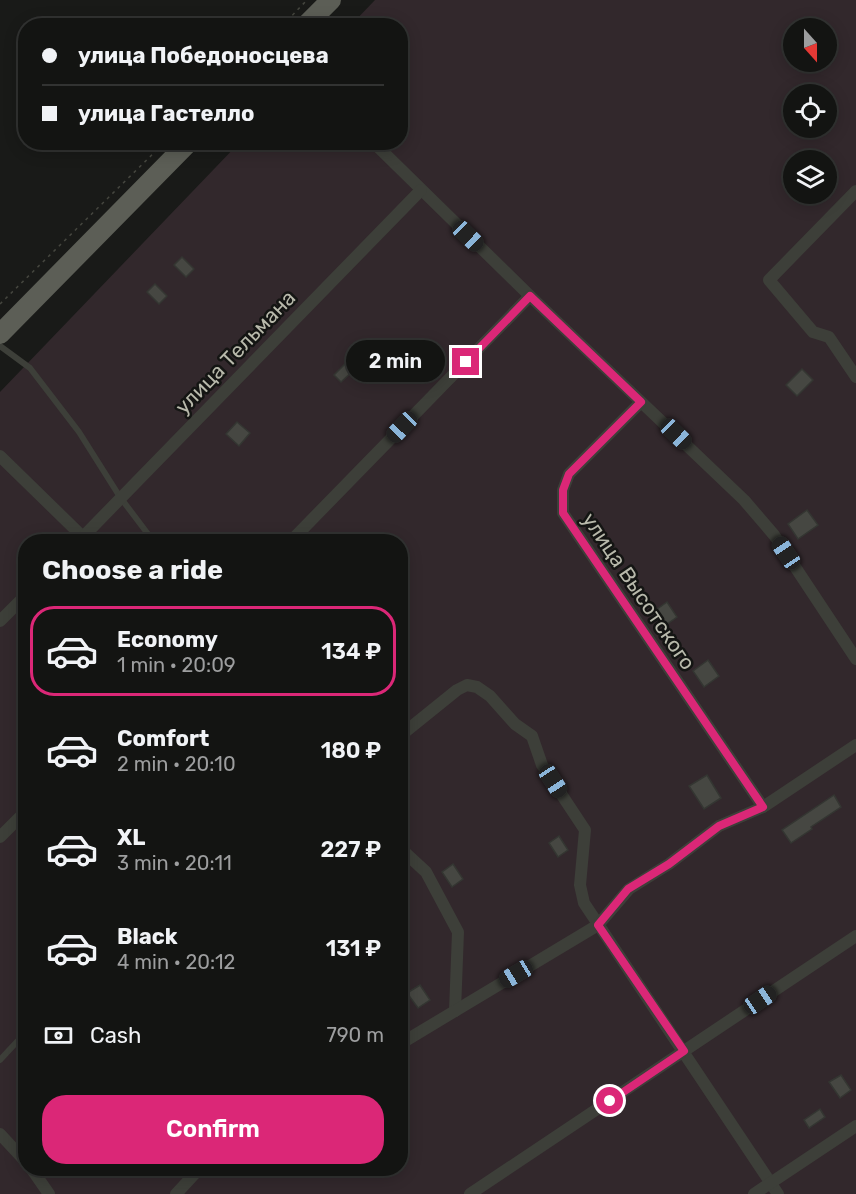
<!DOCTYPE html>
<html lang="en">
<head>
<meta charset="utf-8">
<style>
  :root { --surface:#131412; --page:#1c1d1b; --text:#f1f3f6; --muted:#9d9e9f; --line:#323332; --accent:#db2777 }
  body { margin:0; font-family:Rubik,sans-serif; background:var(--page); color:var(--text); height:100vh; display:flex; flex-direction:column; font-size:22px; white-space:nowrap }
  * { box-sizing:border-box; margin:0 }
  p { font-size:20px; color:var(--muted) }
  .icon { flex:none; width:33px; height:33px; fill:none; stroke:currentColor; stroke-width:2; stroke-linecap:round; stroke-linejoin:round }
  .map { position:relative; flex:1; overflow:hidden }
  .drawer { position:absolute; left:18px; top:534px; width:390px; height:642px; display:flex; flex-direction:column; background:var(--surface); border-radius:24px; box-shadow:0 3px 15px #0003,0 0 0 2px var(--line) }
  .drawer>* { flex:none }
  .guide { position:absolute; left:18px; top:18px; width:390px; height:132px; border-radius:24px; box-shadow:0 3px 15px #0003,0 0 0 2px var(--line); display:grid; align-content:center; height:132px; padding:0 24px; background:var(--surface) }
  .needle { width:39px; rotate:159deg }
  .tools { position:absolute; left:783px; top:18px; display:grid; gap:12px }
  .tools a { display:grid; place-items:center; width:54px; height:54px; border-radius:50%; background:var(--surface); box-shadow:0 3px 15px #0003,0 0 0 2px var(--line); font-size:30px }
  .end { position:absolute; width:27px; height:27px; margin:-14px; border:8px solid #db2777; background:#fff; box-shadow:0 0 0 3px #fff }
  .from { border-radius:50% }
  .bubble { position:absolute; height:42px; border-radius:21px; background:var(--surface); box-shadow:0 3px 15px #0003,0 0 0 2px var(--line); font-size:20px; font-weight:600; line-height:42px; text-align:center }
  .car { position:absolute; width:18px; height:36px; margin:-18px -9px; border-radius:8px; box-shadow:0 0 4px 2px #0007; background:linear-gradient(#222 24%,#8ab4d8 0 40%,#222 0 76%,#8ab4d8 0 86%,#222 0) }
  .guide b { display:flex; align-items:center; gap:21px; height:57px; font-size:22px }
  .guide b+b { border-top:2px solid var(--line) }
  .guide i { width:15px; height:15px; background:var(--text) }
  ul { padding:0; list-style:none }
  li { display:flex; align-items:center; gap:18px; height:90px; margin:0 12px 9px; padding:0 12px; border:3px solid transparent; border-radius:24px }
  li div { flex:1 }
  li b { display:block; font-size:22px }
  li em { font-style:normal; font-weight:600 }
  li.on { border-color:var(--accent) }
  li>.icon { width:54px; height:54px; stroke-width:1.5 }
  h2 { padding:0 24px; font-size:27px; line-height:72px }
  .pay { display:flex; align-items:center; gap:15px; height:66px; padding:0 24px; font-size:22px }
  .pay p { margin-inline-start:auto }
  .primary-button { display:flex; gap:12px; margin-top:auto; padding:12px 24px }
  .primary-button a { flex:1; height:69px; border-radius:24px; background:var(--accent); color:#fff; font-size:24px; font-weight:600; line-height:69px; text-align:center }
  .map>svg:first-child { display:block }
</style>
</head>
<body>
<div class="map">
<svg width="856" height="1194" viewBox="0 0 856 1194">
  <rect width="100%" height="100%" fill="#191a18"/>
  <path fill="#32282c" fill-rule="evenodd" d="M375,0H856V1194H0V392L239,143L400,142V26L351,25ZM794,28H826V62H794ZM794,94H826V128H794ZM794,160H826V194H794ZM26,542H400V1168H26Z"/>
  <g fill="#464742" stroke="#343632" stroke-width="1.5">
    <path d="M182,257L194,269L186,277L174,265Z"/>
    <path d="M155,284L167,296L159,304L147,292Z"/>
    <path d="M347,362L355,369L341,382L334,375Z"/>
    <path d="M802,369L813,380L797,396L786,385Z"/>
    <path d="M237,422L250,433L239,446L226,434Z"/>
    <path d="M807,510L818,525L798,539L788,524Z"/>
    <path d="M667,602L677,617L663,627L653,612Z"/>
    <path d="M708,660L719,676L704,687L693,671Z"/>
    <path d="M707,775L721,798L704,809L689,786Z"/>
    <path d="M834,795L841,807L811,827L812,829L791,843L782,830Z"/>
    <path d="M559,836L568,850L558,857L549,843Z"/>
    <path d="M453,864L463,879L452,887L442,872Z"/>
    <path d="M420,985L430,1000L418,1008L407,993Z"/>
    <path d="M841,1075L851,1090L840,1098L829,1082Z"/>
    <path d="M820,1109L825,1117L809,1128L804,1120Z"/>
  </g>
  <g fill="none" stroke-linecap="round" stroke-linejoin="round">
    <g stroke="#45463f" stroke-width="1.5" stroke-dasharray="3 4.5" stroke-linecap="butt">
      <path d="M282,26L307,0"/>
      <path d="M0,304L165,142"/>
    </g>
    <g stroke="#3d3f39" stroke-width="6">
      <path d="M0,346L30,368L79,432L120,497L154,542"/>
      <path d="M0,1060L26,1032"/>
    </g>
    <g stroke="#3d3f39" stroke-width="12">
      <path d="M373,142L530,296L744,500L774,535L856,659"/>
      <path d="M856,191L769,280L813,332L829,337L856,377"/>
      <path d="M641,402L569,474L563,490V513L763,807"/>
      <path d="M0,456L87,541"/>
      <path d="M78,542L421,190"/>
      <path d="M290,542L530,296"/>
      <path d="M0,621L26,595"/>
      <path d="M400,736L457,690L467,685L477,687L490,696L515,724L532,736L542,765L585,830L580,885L584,903L778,1194"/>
      <path d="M0,837L26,811"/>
      <path d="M400,848L426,872L458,932L455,1011"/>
      <path d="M400,1044L598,925L629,889L669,864L719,826L763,807L856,745"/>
      <path d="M0,1134L26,1162"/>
      <path d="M31,1168L49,1194"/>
      <path d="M176,1194L200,1168"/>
      <path d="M470,1194L856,936"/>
      <path d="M754,1194L856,1126"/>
    </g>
    <g stroke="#5c5e56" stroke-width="20">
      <path d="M305,26L331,0"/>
      <path d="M0,334L189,142"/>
    </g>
  </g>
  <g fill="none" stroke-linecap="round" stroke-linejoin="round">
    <path stroke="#db2777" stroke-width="8" d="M466,362L530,296L641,402L569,474L563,490V513L763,807L719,826L669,864L628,889L598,925L684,1051L610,1101"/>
  </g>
  <g text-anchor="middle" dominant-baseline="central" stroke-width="5" stroke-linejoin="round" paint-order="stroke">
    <g font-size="21" fill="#b8b9ab" stroke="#141513">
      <text transform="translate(235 352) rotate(-46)">улица Тельмана</text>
      <text transform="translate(639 591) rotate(56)">улица Высотского</text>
    </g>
  </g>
</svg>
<div class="tools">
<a><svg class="needle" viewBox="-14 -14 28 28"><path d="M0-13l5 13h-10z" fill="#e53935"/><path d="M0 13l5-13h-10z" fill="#9d9e9f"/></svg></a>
<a><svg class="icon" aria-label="locate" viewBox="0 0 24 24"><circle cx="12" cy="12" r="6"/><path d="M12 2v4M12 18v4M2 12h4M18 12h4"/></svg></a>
<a><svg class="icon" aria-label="layers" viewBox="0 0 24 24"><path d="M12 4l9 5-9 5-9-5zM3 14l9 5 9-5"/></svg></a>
</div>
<i class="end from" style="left:610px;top:1101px"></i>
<i class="end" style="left:466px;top:362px"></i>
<div class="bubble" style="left:346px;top:340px;width:99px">2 min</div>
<i class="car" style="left:468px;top:236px;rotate:134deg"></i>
<i class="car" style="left:402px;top:427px;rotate:224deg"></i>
<i class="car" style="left:676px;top:434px;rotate:134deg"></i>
<i class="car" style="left:786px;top:553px;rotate:326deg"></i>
<i class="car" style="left:553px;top:781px;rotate:147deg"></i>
<i class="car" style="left:516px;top:974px;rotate:239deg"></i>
<i class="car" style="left:760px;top:1000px;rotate:56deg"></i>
<div class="guide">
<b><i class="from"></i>улица Победоносцева</b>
<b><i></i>улица Гастелло</b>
</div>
<section class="drawer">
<h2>Choose a ride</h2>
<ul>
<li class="on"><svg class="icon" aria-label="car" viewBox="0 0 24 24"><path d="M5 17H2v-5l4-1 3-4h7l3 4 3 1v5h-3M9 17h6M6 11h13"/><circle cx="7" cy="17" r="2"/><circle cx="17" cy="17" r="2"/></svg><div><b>Economy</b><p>1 min · 20:09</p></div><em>134 ₽</em></li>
<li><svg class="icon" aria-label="car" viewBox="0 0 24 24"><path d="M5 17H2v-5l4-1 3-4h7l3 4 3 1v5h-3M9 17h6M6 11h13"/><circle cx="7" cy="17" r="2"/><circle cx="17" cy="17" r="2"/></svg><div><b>Comfort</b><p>2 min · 20:10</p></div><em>180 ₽</em></li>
<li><svg class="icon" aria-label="car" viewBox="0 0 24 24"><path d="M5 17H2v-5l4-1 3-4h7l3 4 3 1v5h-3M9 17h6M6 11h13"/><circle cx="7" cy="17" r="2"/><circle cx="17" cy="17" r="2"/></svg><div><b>XL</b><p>3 min · 20:11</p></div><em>227 ₽</em></li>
<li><svg class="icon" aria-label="car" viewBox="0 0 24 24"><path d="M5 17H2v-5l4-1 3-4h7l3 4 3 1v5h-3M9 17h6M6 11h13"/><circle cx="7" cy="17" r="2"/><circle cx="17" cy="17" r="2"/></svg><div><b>Black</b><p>4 min · 20:12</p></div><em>131 ₽</em></li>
</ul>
<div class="pay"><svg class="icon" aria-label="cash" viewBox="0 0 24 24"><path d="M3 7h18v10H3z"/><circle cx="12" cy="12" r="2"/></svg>Cash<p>790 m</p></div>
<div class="primary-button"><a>Confirm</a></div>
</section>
</div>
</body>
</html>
